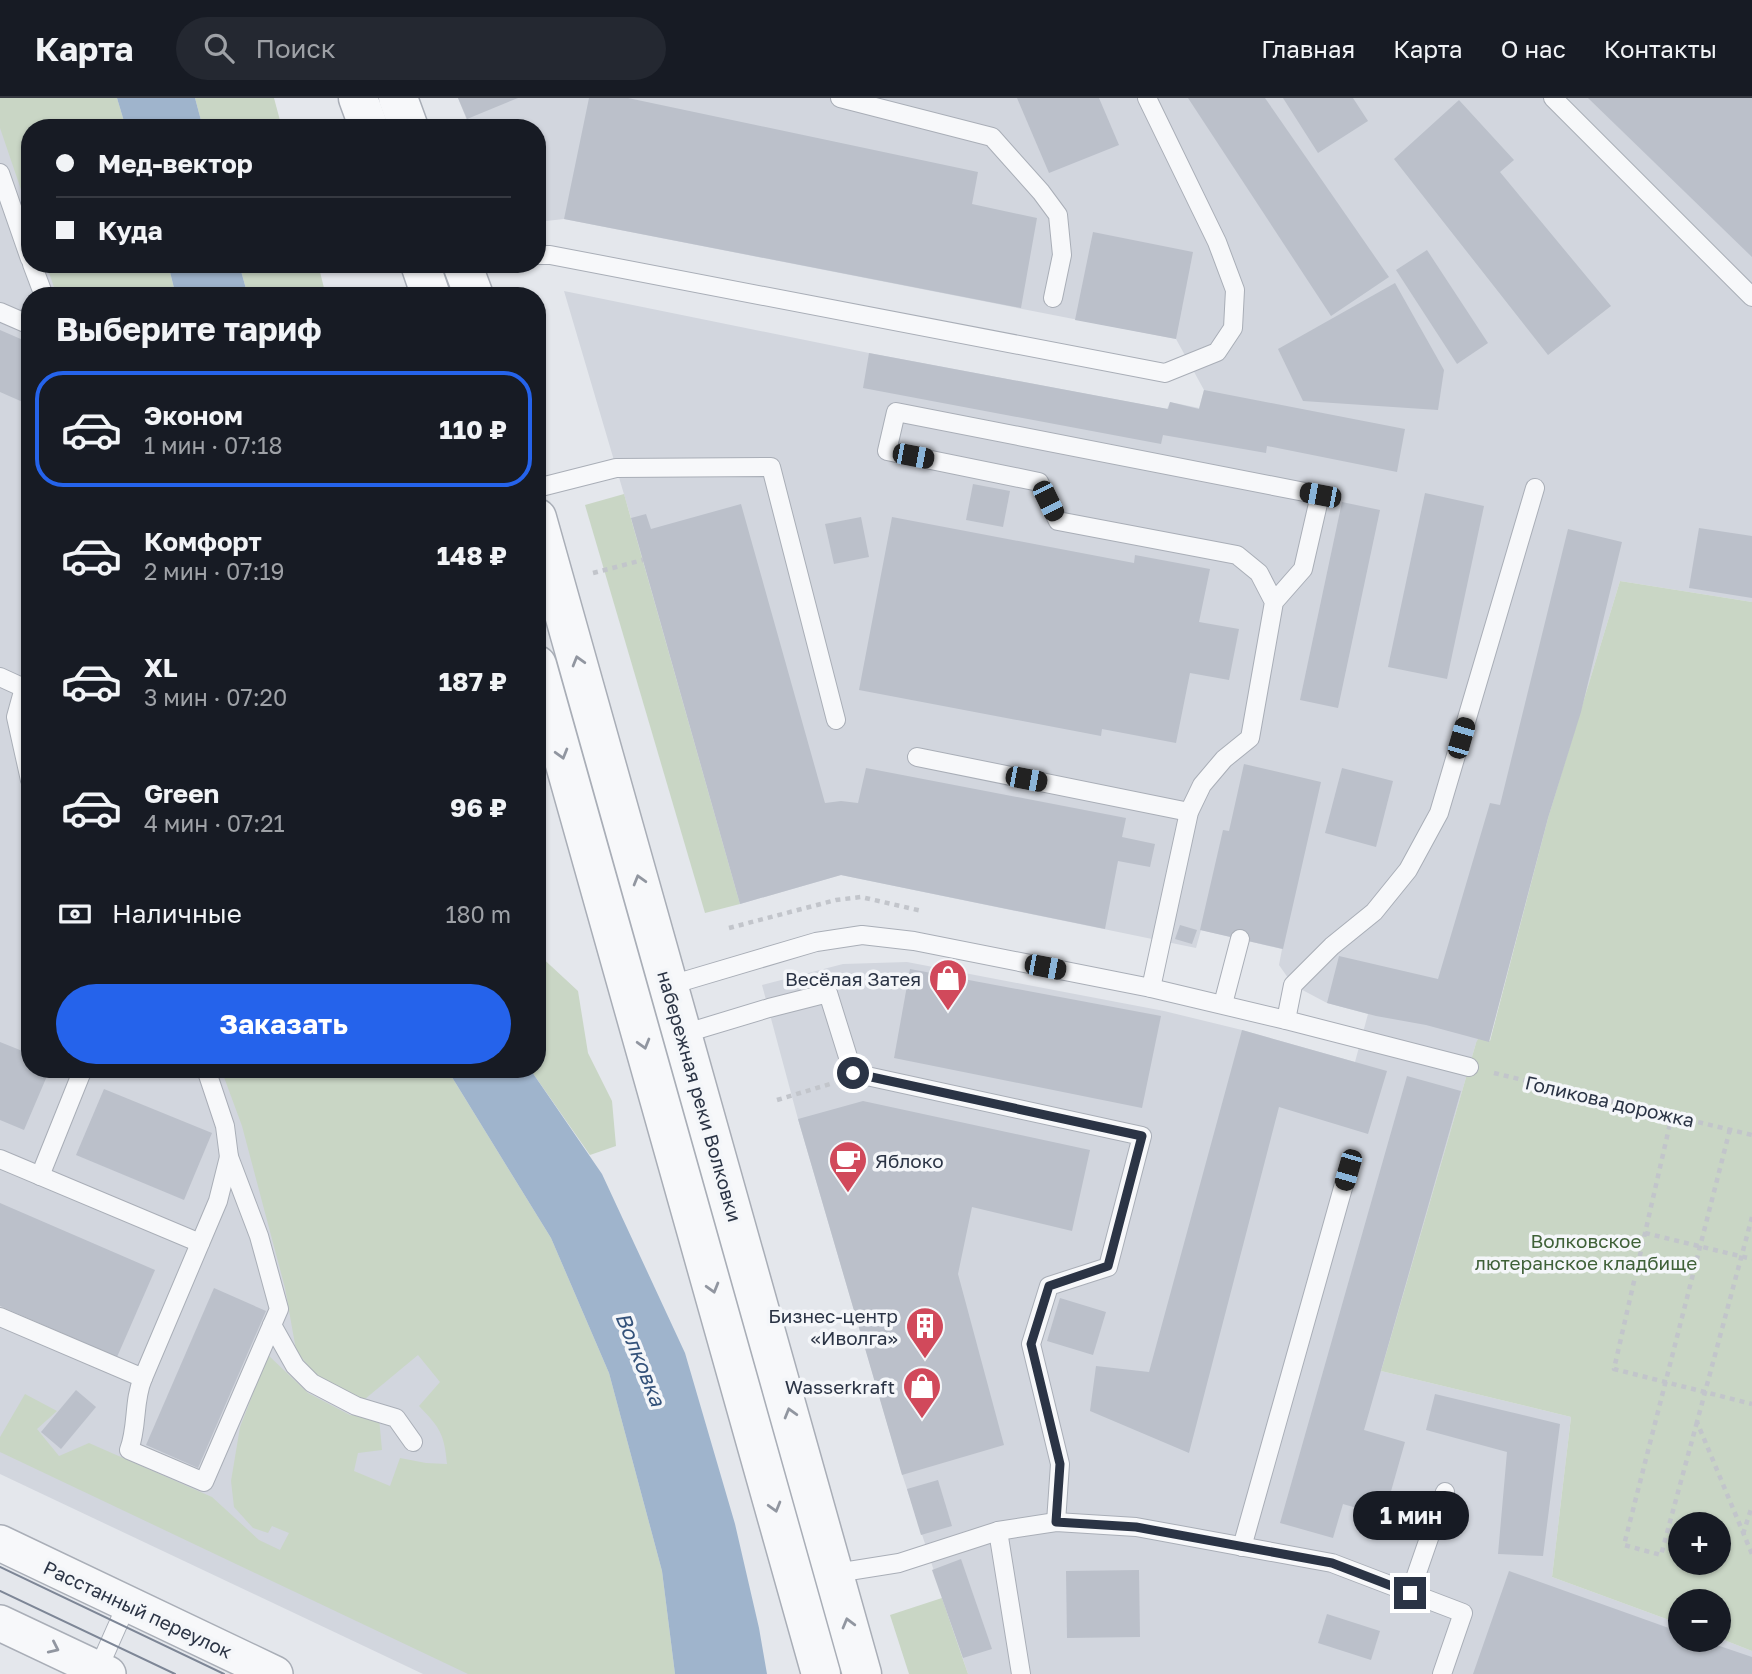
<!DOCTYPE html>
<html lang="ru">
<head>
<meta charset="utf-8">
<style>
  :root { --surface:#171b24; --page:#242831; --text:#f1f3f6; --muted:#9ea1a6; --line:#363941; --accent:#2563eb }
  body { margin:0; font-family:"Golos Text",sans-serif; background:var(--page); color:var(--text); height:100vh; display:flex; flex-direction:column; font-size:26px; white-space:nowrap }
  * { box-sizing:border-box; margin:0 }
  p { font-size:23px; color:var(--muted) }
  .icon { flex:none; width:38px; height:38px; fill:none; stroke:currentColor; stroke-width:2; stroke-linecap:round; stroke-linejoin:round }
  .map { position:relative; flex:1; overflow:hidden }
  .sheet { position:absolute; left:21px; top:189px; width:525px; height:791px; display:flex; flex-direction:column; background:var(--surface); border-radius:28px; box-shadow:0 2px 5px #0004 }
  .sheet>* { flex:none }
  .hud { position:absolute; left:21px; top:21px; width:525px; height:154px; border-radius:28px; box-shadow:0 2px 5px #0004; display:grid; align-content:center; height:154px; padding:0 35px; background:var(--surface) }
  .controls { position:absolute; left:1668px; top:1414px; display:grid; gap:14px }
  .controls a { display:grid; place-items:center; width:63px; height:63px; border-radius:50%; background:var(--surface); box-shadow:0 2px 5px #0004; font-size:35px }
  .end { position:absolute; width:32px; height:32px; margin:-16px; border:9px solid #2b3445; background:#fff; box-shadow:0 0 0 4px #fff }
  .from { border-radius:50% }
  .bubble { position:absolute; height:49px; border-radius:24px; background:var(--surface); box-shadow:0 2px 5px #0004; font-size:23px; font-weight:700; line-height:49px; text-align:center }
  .car { position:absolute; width:21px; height:42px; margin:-21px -10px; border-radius:9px; box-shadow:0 0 5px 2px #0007; background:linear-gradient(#222 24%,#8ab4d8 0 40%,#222 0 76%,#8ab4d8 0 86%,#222 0) }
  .hud b { display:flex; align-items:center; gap:24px; height:66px; font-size:26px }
  .hud b+b { border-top:2px solid var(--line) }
  .hud i { width:18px; height:18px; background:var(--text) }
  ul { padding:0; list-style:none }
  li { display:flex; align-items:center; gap:21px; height:116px; margin:0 14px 10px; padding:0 21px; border:4px solid transparent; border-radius:28px }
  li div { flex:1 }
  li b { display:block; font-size:26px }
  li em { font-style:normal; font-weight:700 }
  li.active { border-color:var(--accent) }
  li>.icon { width:63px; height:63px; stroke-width:1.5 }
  h2 { padding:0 35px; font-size:32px; line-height:84px }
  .pay { display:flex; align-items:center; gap:18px; height:77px; padding:0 35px; font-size:26px }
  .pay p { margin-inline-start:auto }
  .cta { display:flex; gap:14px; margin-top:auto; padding:14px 35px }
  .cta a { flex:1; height:80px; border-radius:42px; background:var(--accent); color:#fff; font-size:28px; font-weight:700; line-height:80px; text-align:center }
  header { display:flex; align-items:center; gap:42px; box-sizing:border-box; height:98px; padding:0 35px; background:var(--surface); border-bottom:2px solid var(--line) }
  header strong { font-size:33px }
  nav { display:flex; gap:38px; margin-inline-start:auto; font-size:24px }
  .search { width:490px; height:63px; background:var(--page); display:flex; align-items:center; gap:18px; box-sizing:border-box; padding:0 24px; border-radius:38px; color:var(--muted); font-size:26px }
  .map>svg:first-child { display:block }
</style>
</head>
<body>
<header>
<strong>Карта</strong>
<div class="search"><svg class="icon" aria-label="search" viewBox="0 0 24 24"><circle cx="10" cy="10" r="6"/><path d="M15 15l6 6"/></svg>Поиск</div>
<nav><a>Главная</a><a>Карта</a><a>О нас</a><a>Контакты</a></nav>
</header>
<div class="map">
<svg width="1752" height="1576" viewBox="0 0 1752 1576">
  <rect width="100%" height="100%" fill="#e4e7ec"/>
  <g fill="#d2d6de">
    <path d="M0,0L30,30V166H89L98,198H30V971H334L588,1576H423L0,1376Z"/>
    <path d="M458,0H1752V504L1620,483L1548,720L1489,944L1476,945L1381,1273L1571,1319L1552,1479L1680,1526V1542L1719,1540L1752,1553V1576H968L902,1376L798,1021L762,887L843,866L907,864L1164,913L1242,932L1355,964L1368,916L1327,905L1293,887L1279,867L1282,851L1201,832L1196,850L841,777L740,806L631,420L564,193L869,255L1167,311L1170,304L1199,310L1204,292L1176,241L564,121L537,124V30H470Z"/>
  </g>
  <g fill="#c9d6c5" fill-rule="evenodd">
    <path d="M0,0H117L126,30H30V118L0,30Z"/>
    <path d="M195,0H274L282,30H203Z"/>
    <path d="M46,166H168L176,198H57Z"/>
    <path d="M239,166H318L326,198H248Z"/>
    <path d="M624,396L740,806L705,815L585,407Z"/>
    <path d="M1620,483L1752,504V1553L1719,1540L1718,1503H1680V1526L1552,1479L1571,1319L1381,1273L1476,945L1478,941L1490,943L1548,720ZM1680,1426H1718V1465H1680Z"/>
    <path d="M537,855L578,893L588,955L612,1003L616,1048L590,1057L530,971H537Z"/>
    <path d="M221,971H447L551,1140L609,1275L662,1473L675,1576H468L0,1354V1339L25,1296L57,1313L37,1331L59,1358L89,1345L212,1399L259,1442L280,1452L289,1435L272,1428L268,1435L253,1430L234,1409L231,1383L240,1329L268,1257L308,1295L350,1317L379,1320L382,1352L358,1355L354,1373L390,1388L400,1360L426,1365L447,1366C444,1335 440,1330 419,1308L440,1284L418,1257L365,1301L320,1284L296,1252L285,1190L242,1028Z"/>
    <path d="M942,1500L968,1576H909L890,1517Z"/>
  </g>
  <g fill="#9fb4cc">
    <path d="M117,0H195L203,30H126Z"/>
    <path d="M168,166H239L248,198H176Z"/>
    <path d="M447,971H530L602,1076L685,1255L735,1426L759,1530L767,1576H675L662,1473L609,1275L551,1140Z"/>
  </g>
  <g fill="#bbc0ca">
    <path d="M458,0H518L467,21Z"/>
    <path d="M589,0H628L978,74L972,106L1037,120L1021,210L564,121Z"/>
    <path d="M1017,0H1099L1119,47L1049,75Z"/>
    <path d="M1188,0H1265L1389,179L1331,218Z"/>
    <path d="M1283,0H1353L1368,23L1318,55Z"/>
    <path d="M1588,0H1752V159Z"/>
    <path d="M1459,2L1514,62L1500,74L1611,208L1548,257L1394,61Z"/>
    <path d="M1093,134L1193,154L1176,241L1075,222Z"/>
    <path d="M1427,152L1488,245L1457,266L1396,172Z"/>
    <path d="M1395,185L1444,272L1438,312L1303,303L1278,251Z"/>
    <path d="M0,232L30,245V295L25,305L0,294Z"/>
    <path d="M869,255L1168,311L1170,304L1199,311L1204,292L1405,331L1397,374L1267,348L1266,355L1163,337L1161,346L863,290Z"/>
    <path d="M973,386L1010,393L1003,429L966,422Z"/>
    <path d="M1425,395L1484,408L1447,581L1388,569Z"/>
    <path d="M1342,404L1380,412L1338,610L1300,602Z"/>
    <path d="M741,406L825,705L841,703L858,705L866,670L1126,720L1122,739L1155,746L1150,769L1118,763L1105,831L841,777L740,806L631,420L646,416L651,431Z"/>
    <path d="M861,419L869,459L834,466L825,426Z"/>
    <path d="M892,419L1134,465L1135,457L1210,471L1199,524L1239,531L1229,582L1190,575L1176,645L1102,631L1101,638L859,592Z"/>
    <path d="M1699,430L1752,438V500L1689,490Z"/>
    <path d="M1568,431L1622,444L1581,614L1548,720L1489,944L1426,927L1376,918L1327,905L1339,858L1438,881L1490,705L1500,707Z"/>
    <path d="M1244,666L1321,684L1283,851L1200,832L1223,732L1229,733Z"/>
    <path d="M1342,670L1393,683L1376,749L1325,735Z"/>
    <path d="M1180,827L1197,832L1192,846L1175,841Z"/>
    <path d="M910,871L1161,918L1142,1010L894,960Z"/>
    <path d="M1242,932L1387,973L1368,1036L1279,1009L1189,1355L1090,1313L1096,1268L1149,1274Z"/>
    <path d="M0,944L30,956V971H50L24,1032L0,1022Z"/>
    <path d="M1407,978L1461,993L1364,1332L1405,1344L1384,1418L1343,1406L1333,1440L1280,1425Z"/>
    <path d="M104,991L212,1035L184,1102L76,1057Z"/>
    <path d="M863,1003L1090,1052L1072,1133L972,1109L958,1176L1004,1347L902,1377L798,1021Z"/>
    <path d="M0,1105L155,1172L117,1259L0,1208Z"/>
    <path d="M214,1190L266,1213L198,1370L146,1347Z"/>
    <path d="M1060,1200L1106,1214L1093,1257L1047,1243Z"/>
    <path d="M76,1292L96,1309L61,1351L41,1334Z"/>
    <path d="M1435,1296L1560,1326L1543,1458L1498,1456L1507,1354L1426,1332Z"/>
    <path d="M938,1382L952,1428L921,1437L907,1391Z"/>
    <path d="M961,1461L992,1551L963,1560L932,1472Z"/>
    <path d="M1139,1472L1140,1539L1067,1540L1066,1473Z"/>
    <path d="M1509,1473L1680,1534V1542H1702L1752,1559V1576H1473Z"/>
    <path d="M1327,1516L1380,1533L1371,1562L1318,1545Z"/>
  </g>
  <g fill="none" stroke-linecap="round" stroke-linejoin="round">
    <defs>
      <g id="service">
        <path d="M840,0L992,39L1041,94L1058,117L1062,157L1053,200"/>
        <path d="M1553,0L1752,199"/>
        <path d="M0,75L30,161"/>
        <path d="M537,157H550L1165,275L1217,254L1233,230L1235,192L1217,144L1147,0"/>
        <path d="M32,166L44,198"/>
        <path d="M0,214L30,227"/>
        <path d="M537,390L616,370L771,369L836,622"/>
        <path d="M0,579L24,590L30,589"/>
        <path d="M24,590L16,619L30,682"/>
        <path d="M917,659L1189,714"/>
        <path d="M664,889L816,844L862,837L914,843L1151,890L1286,922L1469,969"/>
        <path d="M1151,890L1189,714L1202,687L1224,661L1250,640L1274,504L1303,471L1320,397L896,314L887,353L1039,384L1058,423L1237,457L1259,475L1274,504"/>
        <path d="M1223,906L1240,841"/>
        <path d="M1286,922L1293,887L1332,848L1374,814L1408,772L1439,715L1535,390"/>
        <path d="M683,936L769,910L828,895L853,975L1142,1038L1108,1169L1049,1188L1031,1246L1060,1366L1056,1424"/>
        <path d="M206,971L225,1028L229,1059L259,1138L279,1211L272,1227L295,1268L312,1285L356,1308L396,1320L413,1344"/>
        <path d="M0,1061L200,1145"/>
        <path d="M40,1078L83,971"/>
        <path d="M0,1219L143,1280L218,1103L229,1059"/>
        <path d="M143,1280C133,1303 138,1328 129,1352L204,1384L272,1227"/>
        <path d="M998,1433L1021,1576"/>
        <path d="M1242,1449L1348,1072"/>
        <path d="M830,1476L899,1465L998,1433L1056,1424L1136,1429L1332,1465L1463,1515L1442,1576"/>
        <path d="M1410,1495L1445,1394"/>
        <path d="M96,1576L127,1506"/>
      </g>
      <g id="minor">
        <path d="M0,1445L275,1576"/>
        <path d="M0,1525L108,1576"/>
      </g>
      <g id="tertiary">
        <path d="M358,0L369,30"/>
        <path d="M398,0L409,30"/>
        <path d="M420,166L431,198"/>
        <path d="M462,166L474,198"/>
        <path d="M537,420L862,1576"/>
        <path d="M537,567L821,1576"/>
      </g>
    </defs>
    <use href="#service" stroke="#a9aeb7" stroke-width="20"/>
    <use href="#minor" stroke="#a9aeb7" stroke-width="38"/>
    <use href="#tertiary" stroke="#a9aeb7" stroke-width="41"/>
    <g stroke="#c2c5cb" stroke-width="4.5" stroke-dasharray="5 5" stroke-linecap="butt">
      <path d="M593,475L643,462"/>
      <path d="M729,830L836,802L861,799L922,813"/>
      <path d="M1494,975L1752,1037"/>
      <path d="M777,1002L830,986"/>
      <path d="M1672,1017L1614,1271L1752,1306"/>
      <path d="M1752,1119L1697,1324L1752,1456"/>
      <path d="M1645,1135L1752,1161"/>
      <path d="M1697,1324L1661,1457L1624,1447L1730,1031"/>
      <path d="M1743,1436L1752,1408"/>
    </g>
    <use href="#service" stroke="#f7f8fa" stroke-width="18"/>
    <use href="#minor" stroke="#f7f8fa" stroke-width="35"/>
    <use href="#tertiary" stroke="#f7f8fa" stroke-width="38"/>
    <g stroke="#7d8696" stroke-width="2">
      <path d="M0,1469L224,1576"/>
      <path d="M0,1493L175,1576"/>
    </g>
  </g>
  <defs><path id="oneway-chevron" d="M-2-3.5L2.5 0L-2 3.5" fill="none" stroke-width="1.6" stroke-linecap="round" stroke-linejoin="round" transform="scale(1.75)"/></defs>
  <g stroke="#9196a0">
    <use href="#oneway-chevron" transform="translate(578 563) rotate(-106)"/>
    <use href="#oneway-chevron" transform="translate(562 656) rotate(74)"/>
    <use href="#oneway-chevron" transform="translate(639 782) rotate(-106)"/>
    <use href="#oneway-chevron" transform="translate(644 946) rotate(74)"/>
    <use href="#oneway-chevron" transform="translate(713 1190) rotate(74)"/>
    <use href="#oneway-chevron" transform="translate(790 1315) rotate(-106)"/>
    <use href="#oneway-chevron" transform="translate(775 1409) rotate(74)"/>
    <use href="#oneway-chevron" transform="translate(848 1525) rotate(-105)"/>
    <use href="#oneway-chevron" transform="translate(54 1550) rotate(25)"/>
  </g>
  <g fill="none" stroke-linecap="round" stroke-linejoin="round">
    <path stroke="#2b3445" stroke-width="9" d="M853,975L1142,1038L1108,1168L1049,1188L1031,1246L1060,1366L1056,1424L1136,1429L1332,1465L1410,1495"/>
  </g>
  <defs>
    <symbol id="shop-pin" viewBox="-11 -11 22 30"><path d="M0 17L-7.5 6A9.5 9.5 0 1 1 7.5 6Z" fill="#d1495b" stroke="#f4f6f9"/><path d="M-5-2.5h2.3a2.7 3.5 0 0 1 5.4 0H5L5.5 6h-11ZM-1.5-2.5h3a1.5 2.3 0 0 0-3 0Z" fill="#fff"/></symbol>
    <symbol id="cafe-pin" viewBox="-11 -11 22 30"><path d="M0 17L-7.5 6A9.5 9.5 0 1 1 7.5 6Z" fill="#d1495b" stroke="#f4f6f9"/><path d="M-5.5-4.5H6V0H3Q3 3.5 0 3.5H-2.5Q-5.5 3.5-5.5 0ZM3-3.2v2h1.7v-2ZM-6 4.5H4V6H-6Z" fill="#fff"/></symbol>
    <symbol id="building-pin" viewBox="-11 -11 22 30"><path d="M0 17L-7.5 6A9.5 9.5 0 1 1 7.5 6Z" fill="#d1495b" stroke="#f4f6f9"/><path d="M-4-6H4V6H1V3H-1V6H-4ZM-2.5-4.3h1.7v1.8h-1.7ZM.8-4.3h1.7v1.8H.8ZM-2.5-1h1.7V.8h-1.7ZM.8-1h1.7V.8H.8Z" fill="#fff"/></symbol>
  </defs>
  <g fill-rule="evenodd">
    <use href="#shop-pin" x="926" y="858" width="44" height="60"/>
    <use href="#cafe-pin" x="826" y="1040" width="44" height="60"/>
    <use href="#building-pin" x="903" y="1206" width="44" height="60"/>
    <use href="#shop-pin" x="900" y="1266" width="44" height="60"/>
  </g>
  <g text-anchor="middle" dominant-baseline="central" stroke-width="7" stroke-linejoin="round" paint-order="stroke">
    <g font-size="19" fill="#2b3445" stroke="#f4f6f9" text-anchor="end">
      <text x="921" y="880">Весёлая Затея</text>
      <text x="875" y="1062" text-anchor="start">Яблоко</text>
      <text x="898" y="1217">Бизнес-центр<tspan x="898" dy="22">«Иволга»</tspan></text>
      <text x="895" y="1288">Wasserkraft</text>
    </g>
    <g font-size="19" fill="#2b3445" stroke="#f4f6f9">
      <text transform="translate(700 998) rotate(74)">набережная реки Волковки</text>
      <text transform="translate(1610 1003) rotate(13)">Голикова дорожка</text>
      <text transform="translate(138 1511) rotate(25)">Расстанный переулок</text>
    </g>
    <g font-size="19" fill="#3f6138" stroke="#f4f6f9">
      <text x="1586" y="1142">Волковское<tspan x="1586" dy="22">лютеранское кладбище</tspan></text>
    </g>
    <g font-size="21" font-style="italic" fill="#34527a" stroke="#f4f6f9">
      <text transform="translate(641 1261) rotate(68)">Волковка</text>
    </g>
  </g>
</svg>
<div class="controls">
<a>+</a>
<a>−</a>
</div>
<i class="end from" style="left:853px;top:975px"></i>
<i class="end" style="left:1410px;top:1495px"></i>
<div class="bubble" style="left:1353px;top:1393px;width:116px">1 мин</div>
<i class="car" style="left:913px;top:358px;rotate:101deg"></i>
<i class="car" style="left:1320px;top:397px;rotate:281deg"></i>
<i class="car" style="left:1048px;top:403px;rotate:154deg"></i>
<i class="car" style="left:1461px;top:640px;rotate:16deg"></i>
<i class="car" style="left:1026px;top:681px;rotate:101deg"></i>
<i class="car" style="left:1045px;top:869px;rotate:101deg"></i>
<i class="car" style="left:1348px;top:1072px;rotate:196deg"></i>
<div class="hud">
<b><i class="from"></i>Мед-вектор</b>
<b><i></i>Куда</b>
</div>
<section class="sheet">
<h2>Выберите тариф</h2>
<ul>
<li class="active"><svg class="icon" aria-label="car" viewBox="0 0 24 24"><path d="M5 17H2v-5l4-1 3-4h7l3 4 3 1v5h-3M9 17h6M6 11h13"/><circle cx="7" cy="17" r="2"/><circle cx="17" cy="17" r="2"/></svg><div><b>Эконом</b><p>1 мин · 07:18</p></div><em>110 ₽</em></li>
<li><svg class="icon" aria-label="car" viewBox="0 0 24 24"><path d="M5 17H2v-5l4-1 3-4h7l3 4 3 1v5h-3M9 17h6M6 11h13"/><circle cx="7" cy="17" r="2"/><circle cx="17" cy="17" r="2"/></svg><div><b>Комфорт</b><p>2 мин · 07:19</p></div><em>148 ₽</em></li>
<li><svg class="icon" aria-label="car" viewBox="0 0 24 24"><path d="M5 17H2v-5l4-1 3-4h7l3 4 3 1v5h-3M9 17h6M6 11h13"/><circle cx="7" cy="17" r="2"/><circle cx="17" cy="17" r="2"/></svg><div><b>XL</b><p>3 мин · 07:20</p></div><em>187 ₽</em></li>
<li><svg class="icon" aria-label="car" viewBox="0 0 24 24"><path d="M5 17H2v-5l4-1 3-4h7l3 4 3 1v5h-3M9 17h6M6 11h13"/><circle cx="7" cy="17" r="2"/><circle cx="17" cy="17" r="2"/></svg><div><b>Green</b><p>4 мин · 07:21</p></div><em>96 ₽</em></li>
</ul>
<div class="pay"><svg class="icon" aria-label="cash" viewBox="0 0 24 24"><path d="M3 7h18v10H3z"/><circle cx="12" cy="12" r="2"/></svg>Наличные<p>180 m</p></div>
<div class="cta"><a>Заказать</a></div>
</section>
</div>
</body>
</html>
